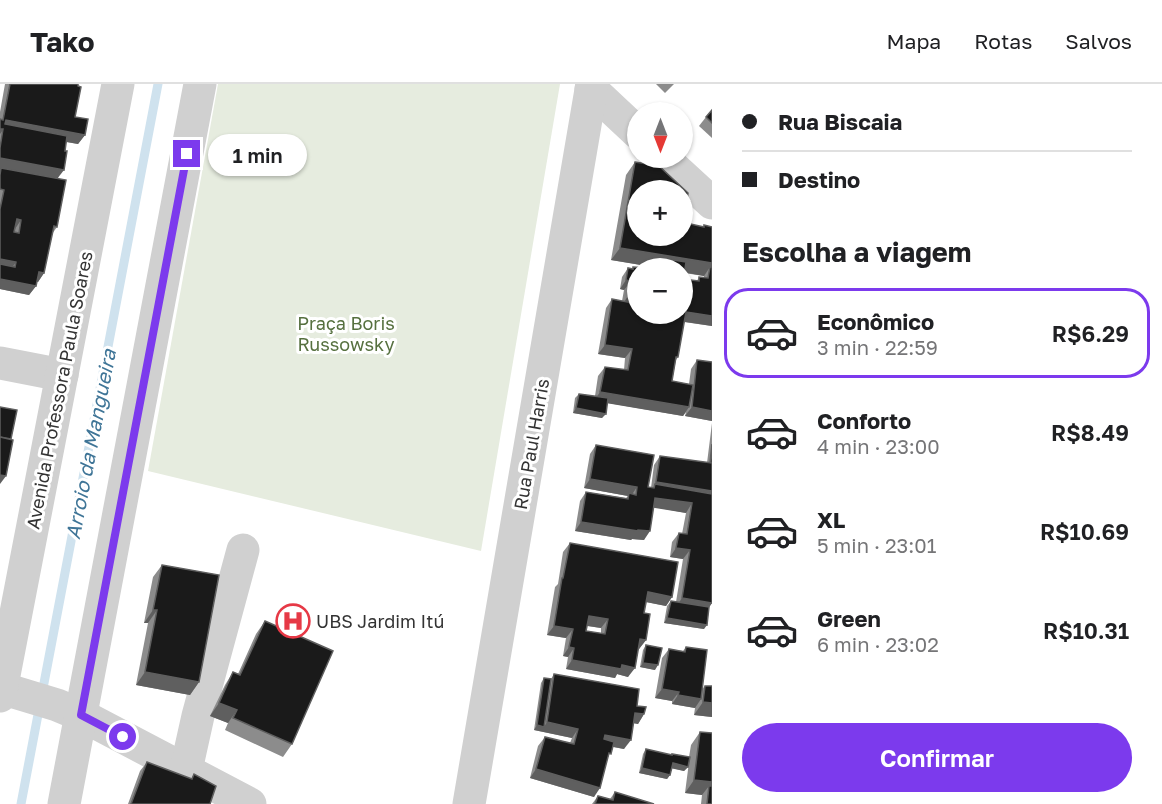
<!DOCTYPE html>
<html lang="pt">
<head>
<meta charset="utf-8">
<style>
  :root { --surface:#fff; --page:#f2f2f2; --text:#202124; --muted:#757577; --line:#e0e0e0; --accent:#7c3aed }
  body { margin:0; font-family:"Golos Text",sans-serif; background:var(--page); color:var(--text); height:100vh; display:flex; flex-direction:column; font-size:22px; white-space:nowrap }
  * { box-sizing:border-box; margin:0 }
  p { font-size:20px; color:var(--muted) }
  .icon { flex:none; width:33px; height:33px; fill:none; stroke:currentColor; stroke-width:2; stroke-linecap:round; stroke-linejoin:round }
  .map { position:relative; flex:1; overflow:hidden }
  .side { display:flex; flex-direction:column; background:var(--surface); width:450px }
  .side>* { flex:none }
  .top-card { display:grid; align-content:center; height:132px; padding:0 30px; background:var(--surface) }
  .needle { width:39px; rotate:180deg }
  .fabs { position:absolute; left:627px; top:18px; display:grid; gap:12px }
  .fabs a { display:grid; place-items:center; width:66px; height:66px; border-radius:50%; background:var(--surface); box-shadow:0 2px 4px #0004; font-size:30px }
  .end { position:absolute; width:27px; height:27px; margin:-14px; border:8px solid #7c3aed; background:#fff; box-shadow:0 0 0 3px #fff }
  .from { border-radius:50% }
  .bubble { position:absolute; height:42px; border-radius:21px; background:var(--surface); box-shadow:0 2px 4px #0004; font-size:20px; font-weight:600; line-height:42px; text-align:center }
  .top-card b { display:flex; align-items:center; gap:21px; height:57px; font-size:22px }
  .top-card b+b { border-top:2px solid var(--line) }
  .top-card i { width:15px; height:15px; background:var(--text) }
  ul { padding:0; list-style:none }
  li { display:flex; align-items:center; gap:18px; height:90px; margin:0 12px 9px; padding:0 18px; border:3px solid transparent; border-radius:24px }
  li div { flex:1 }
  li b { display:block; font-size:22px }
  li em { font-style:normal; font-weight:600 }
  li.on { border-color:var(--accent) }
  li>.icon { width:54px; height:54px; stroke-width:1.5 }
  h2 { padding:0 30px; font-size:27px; line-height:72px }
  .primary-button { display:flex; gap:12px; margin-top:auto; padding:12px 30px }
  .primary-button a { flex:1; height:69px; border-radius:36px; background:var(--accent); color:#fff; font-size:24px; font-weight:600; line-height:69px; text-align:center }
  header { display:flex; align-items:center; gap:36px; box-sizing:border-box; height:84px; padding:0 30px; background:var(--surface); border-bottom:2px solid var(--line) }
  header strong { font-size:28px }
  nav { display:flex; gap:33px; margin-inline-start:auto; font-size:21px }
  main { display:flex; flex:1; min-height:0 }
  .map>svg:first-child { display:block }
</style>
</head>
<body>
<header>
<strong>Tako</strong>
<nav><a>Mapa</a><a>Rotas</a><a>Salvos</a></nav>
</header>
<main>
<div class="map">
<svg width="712" height="720" viewBox="0 0 712 720">
  <rect width="100%" height="100%" fill="#fff"/>
  <path fill="#e6ecdf" d="M218,0H560L481,467L148,387Z"/>
  <g fill="none" stroke-linecap="round" stroke-linejoin="round">
    <path stroke="#cfe2ee" stroke-width="9" d="M21,720L158,0"/>
    <g stroke="#d0d0d0" stroke-width="33">
      <path d="M591,5L638,49"/>
      <path d="M663,74L712,119"/>
      <path d="M0,279L62,291"/>
      <path d="M1,604L57,621L81,631L250,720"/>
      <path d="M0,612L118,0"/>
      <path d="M186,686L198,632L243,466"/>
      <path d="M64,720L200,0"/>
      <path d="M469,720L592,0"/>
    </g>
  </g>
  <g fill="#8c8c8c" fill-rule="evenodd">
    <path d="M5,0H78L75,33L85,51L78,60L66,58L58,94L57,143L52,150L44,189L38,198H37L36,202L29,211L0,205V28Z"/>
    <path d="M656,0H674L665,9Z"/>
    <path d="M712,26V54L699,42L706,33Z"/>
    <path d="M635,78L687,117L686,139L703,143L704,141L712,143V242L684,238L678,273L676,276L672,297L689,300L691,285L697,276L712,337L685,332L686,328L683,332L608,319L602,334L573,329L575,314L579,310L595,312L598,292L605,283L624,286L625,274L598,270L606,224L612,215L622,217L624,206L620,205L622,193L628,184L632,185L633,183L638,230H682V216L684,205L691,196L697,197L699,193L704,194V192L684,189L682,213V184H653V183L611,176L626,91Z"/>
    <path d="M712,339V519L709,523L704,545L664,539L667,522L671,517L676,518L683,475L670,473L672,458L679,449L682,450L686,429L654,423L644,456L632,455L631,456L575,447L580,417L586,408L626,414L628,412L584,404L590,370L596,361L648,403L651,404L654,381L660,372L707,379Z"/>
    <path d="M570,459L672,513L666,522L646,518L644,529L646,556L639,565H638L628,593L617,590L615,594L566,585L568,573L563,572L566,554L547,551L555,503L558,500L563,468ZM587,542L601,544V549L586,547Z"/>
    <path d="M162,481L199,598L190,611L136,601L148,539H144L153,493Z"/>
    <path d="M265,537L292,660L283,673L225,646L228,639L210,632L225,601L233,588L238,590L256,550Z"/>
    <path d="M646,561L655,586L640,583L643,566Z"/>
    <path d="M686,563L702,605L705,602L712,633L694,631L695,624L672,620V617L655,614L662,574L669,565L683,567Z"/>
    <path d="M554,590L637,622L644,630L638,640L633,639L624,665L613,663L607,675L594,713L530,694L538,662L545,653L570,659L572,654L534,646L541,599L544,594L551,595Z"/>
    <path d="M700,648L712,720H701L702,711L685,709L689,678L688,683L684,687L672,684L670,691L667,695L639,689L643,670L646,665L671,671L689,673L691,661Z"/>
    <path d="M147,678L191,695L194,690L210,720H128L140,687Z"/>
    <path d="M615,708L654,720H592L598,712L610,715Z"/>
  </g>
  <g fill="#5f5f5f">
    <path d="M6,36L85,51L78,60L3,46L0,50V44Z"/>
    <path d="M0,74L64,86L57,95L0,85Z"/>
    <path d="M17,135L21,136L15,145Z"/>
    <path d="M620,164L712,179V188L710,183L704,192L682,188L660,174L653,183L611,176Z"/>
    <path d="M0,175L16,178L9,188L0,186Z"/>
    <path d="M39,188L44,189L38,198L32,197Z"/>
    <path d="M0,195L36,202L29,211L0,205Z"/>
    <path d="M626,196L631,197L624,206L620,205Z"/>
    <path d="M628,212L638,214V224L622,221Z"/>
    <path d="M686,228L712,232V242L679,237Z"/>
    <path d="M605,261L632,265L625,274L598,270Z"/>
    <path d="M600,308L689,323L683,332L594,317Z"/>
    <path d="M692,323L712,327V337L685,332Z"/>
    <path d="M576,324L606,330L602,334L573,329Z"/>
    <path d="M0,391L6,392L0,400Z"/>
    <path d="M590,395L637,403L631,412L629,409L628,412L584,404Z"/>
    <path d="M656,398L712,407V417L654,404V401Z"/>
    <path d="M655,414L692,419L686,429L649,423Z"/>
    <path d="M581,438L638,446L650,447L644,456L632,455L631,456L575,447Z"/>
    <path d="M676,464L690,466L683,475L670,473Z"/>
    <path d="M648,508L672,513L666,522L641,517Z"/>
    <path d="M682,514L712,519L706,528L676,523Z"/>
    <path d="M153,526H157L148,539H144Z"/>
    <path d="M589,532L608,535L601,544L582,541Z"/>
    <path d="M667,534L707,541L704,545L664,539Z"/>
    <path d="M554,542L573,545L566,554L547,551Z"/>
    <path d="M640,555L646,556L639,565L633,564Z"/>
    <path d="M569,563L574,564L568,573L563,572Z"/>
    <path d="M572,576L622,581L635,584L628,593L617,590L615,594L566,585Z"/>
    <path d="M643,579L658,581L655,586L640,583Z"/>
    <path d="M145,588L199,598L190,611L136,601Z"/>
    <path d="M662,605L679,608L672,617L655,614Z"/>
    <path d="M678,611L701,615L695,624L672,620Z"/>
    <path d="M703,618L712,619V633L694,631Z"/>
    <path d="M219,619L237,626L228,639L210,632Z"/>
    <path d="M635,629L644,630L638,640L628,638Z"/>
    <path d="M547,638L578,645L572,654L534,646L537,641L544,643Z"/>
    <path d="M605,651L631,656L624,665L599,660Z"/>
    <path d="M673,679L688,683L684,687L670,684Z"/>
    <path d="M642,684L670,691L667,695L639,689Z"/>
    <path d="M536,685L600,704L594,713L530,694Z"/>
    <path d="M694,696L712,698V711L709,702L702,711L685,709Z"/>
  </g>
  <g fill="#1a1a1a" stroke="#5f5f5f" stroke-width="1.5" fill-rule="evenodd">
    <path d="M10,0H78V2L81,3L75,33L88,35L85,51L6,36L5,40L67,52L65,67H67L64,86L0,74V64L3,45H0V35L3,36Z"/>
    <path d="M712,26V39L706,33Z"/>
    <path d="M635,78L659,82L688,109L687,117L690,118L686,139L704,143V141L712,143V179L620,164ZM638,106H682V152H638Z"/>
    <path d="M1,84L66,96L57,143L54,142L44,189L39,188L36,202L0,195V180L15,183L16,178L0,175V125L4,106L0,105V91ZM17,135L21,136L19,149L14,148Z"/>
    <path d="M660,174L686,178L684,191L686,192L682,213V184H658Z"/>
    <path d="M633,183L646,184H638V214L628,212L631,197L626,196L628,184L633,185Z"/>
    <path d="M710,183H712V232L686,228L691,196L699,197V193L708,194Z"/>
    <path d="M612,215L638,220V230H682V227L686,228L678,273H676L672,297L693,301L689,323L600,308L605,283L628,286L632,265L605,261Z"/>
    <path d="M697,276L712,278V327L692,323Z"/>
    <path d="M579,310L608,314L606,330L576,324Z"/>
    <path d="M0,323L17,326L11,355L0,353Z"/>
    <path d="M0,353L13,356L6,392L0,391Z"/>
    <path d="M712,360V379H710Z"/>
    <path d="M596,361L654,371L648,403L654,404L655,400L712,410V519L682,514L690,466L676,464L679,449L687,450L692,419L655,414L650,447L638,446V447L581,438L586,408L628,415L629,409L636,411L637,403L590,395Z"/>
    <path d="M660,372L712,379V407L656,398Z"/>
    <path d="M570,459L678,478L672,513L648,508L644,529L650,530L646,556L640,555L635,584L622,581L621,585L572,576L574,564L569,563L573,545L554,542L562,494H563ZM589,532L608,535L605,550L586,547Z"/>
    <path d="M162,481L219,491L199,598L145,588L157,526H153Z"/>
    <path d="M671,517L709,523L707,541L667,534Z"/>
    <path d="M265,537L333,567L292,660L233,634L237,626L219,619L233,588L240,591Z"/>
    <path d="M646,561L662,564L658,581L643,579Z"/>
    <path d="M686,563L707,566L701,615L678,611L679,608L662,605L669,565L685,568Z"/>
    <path d="M554,590L639,605L637,622L646,623L644,630L635,629L631,656L605,651L604,655L614,658L611,670L609,669L600,704L536,685L545,653L574,660L578,645L547,638Z"/>
    <path d="M544,594L551,595L544,643L537,641Z"/>
    <path d="M705,602H712V619L703,618Z"/>
    <path d="M700,648L712,649V698L694,696Z"/>
    <path d="M646,665L672,671V670L690,673L688,683L673,679L670,691L642,684Z"/>
    <path d="M147,678L192,695L194,690L216,702L210,720H131Z"/>
    <path d="M709,702H712V720H707Z"/>
    <path d="M615,708L654,720H595L598,712L613,716Z"/>
  </g>
  <g fill="none" stroke-linecap="round" stroke-linejoin="round">
    <path stroke="#7c3aed" stroke-width="8" d="M123,653L81,631L187,70"/>
  </g>
  <defs>
    <symbol id="hospital-ring" viewBox="-11 -11 22 22"><circle r="9.5" fill="#fff" stroke="#e63946" stroke-width="1.5"/><path d="M-5-5h3v3.5h4V-5h3V5h-3V1.5h-4V5h-3Z" fill="#e63946"/></symbol>
  </defs>
  <g fill-rule="evenodd">
    <use href="#hospital-ring" x="274" y="518" width="38" height="38"/>
  </g>
  <g text-anchor="middle" dominant-baseline="central" stroke-width="6" stroke-linejoin="round" paint-order="stroke">
    <g font-size="18" fill="#56703f" stroke="#fff">
      <text x="346" y="239">Praça Boris<tspan x="346" dy="21">Russowsky</tspan></text>
    </g>
    <g font-size="18" fill="#333" stroke="#fff">
      <text transform="translate(59 306) rotate(-79)">Avenida Professora Paula Soares</text>
      <text transform="translate(531 360) rotate(-80)">Rua Paul Harris</text>
    </g>
    <g font-size="18" fill="#333" stroke="#fff" text-anchor="start">
      <text x="316" y="537">UBS Jardim Itú</text>
    </g>
    <g font-size="20" font-style="italic" fill="#3f7597" stroke="#fff">
      <text transform="translate(90 360) rotate(-79)">Arroio da Mangueira</text>
    </g>
  </g>
</svg>
<div class="fabs">
<a><svg class="needle" viewBox="-14 -14 28 28"><path d="M0-13l5 13h-10z" fill="#e53935"/><path d="M0 13l5-13h-10z" fill="#757577"/></svg></a>
<a>+</a>
<a>−</a>
</div>
<i class="end from" style="left:123px;top:653px"></i>
<i class="end" style="left:187px;top:70px"></i>
<div class="bubble" style="left:208px;top:50px;width:99px">1 min</div>
</div>
<section class="side">
<div class="top-card">
<b><i class="from"></i>Rua Biscaia</b>
<b><i></i>Destino</b>
</div>
<h2>Escolha a viagem</h2>
<ul>
<li class="on"><svg class="icon" aria-label="car" viewBox="0 0 24 24"><path d="M5 17H2v-5l4-1 3-4h7l3 4 3 1v5h-3M9 17h6M6 11h13"/><circle cx="7" cy="17" r="2"/><circle cx="17" cy="17" r="2"/></svg><div><b>Econômico</b><p>3 min · 22:59</p></div><em>R$6.29</em></li>
<li><svg class="icon" aria-label="car" viewBox="0 0 24 24"><path d="M5 17H2v-5l4-1 3-4h7l3 4 3 1v5h-3M9 17h6M6 11h13"/><circle cx="7" cy="17" r="2"/><circle cx="17" cy="17" r="2"/></svg><div><b>Conforto</b><p>4 min · 23:00</p></div><em>R$8.49</em></li>
<li><svg class="icon" aria-label="car" viewBox="0 0 24 24"><path d="M5 17H2v-5l4-1 3-4h7l3 4 3 1v5h-3M9 17h6M6 11h13"/><circle cx="7" cy="17" r="2"/><circle cx="17" cy="17" r="2"/></svg><div><b>XL</b><p>5 min · 23:01</p></div><em>R$10.69</em></li>
<li><svg class="icon" aria-label="car" viewBox="0 0 24 24"><path d="M5 17H2v-5l4-1 3-4h7l3 4 3 1v5h-3M9 17h6M6 11h13"/><circle cx="7" cy="17" r="2"/><circle cx="17" cy="17" r="2"/></svg><div><b>Green</b><p>6 min · 23:02</p></div><em>R$10.31</em></li>
</ul>
<div class="primary-button"><a>Confirmar</a></div>
</section>
</main>
</body>
</html>
